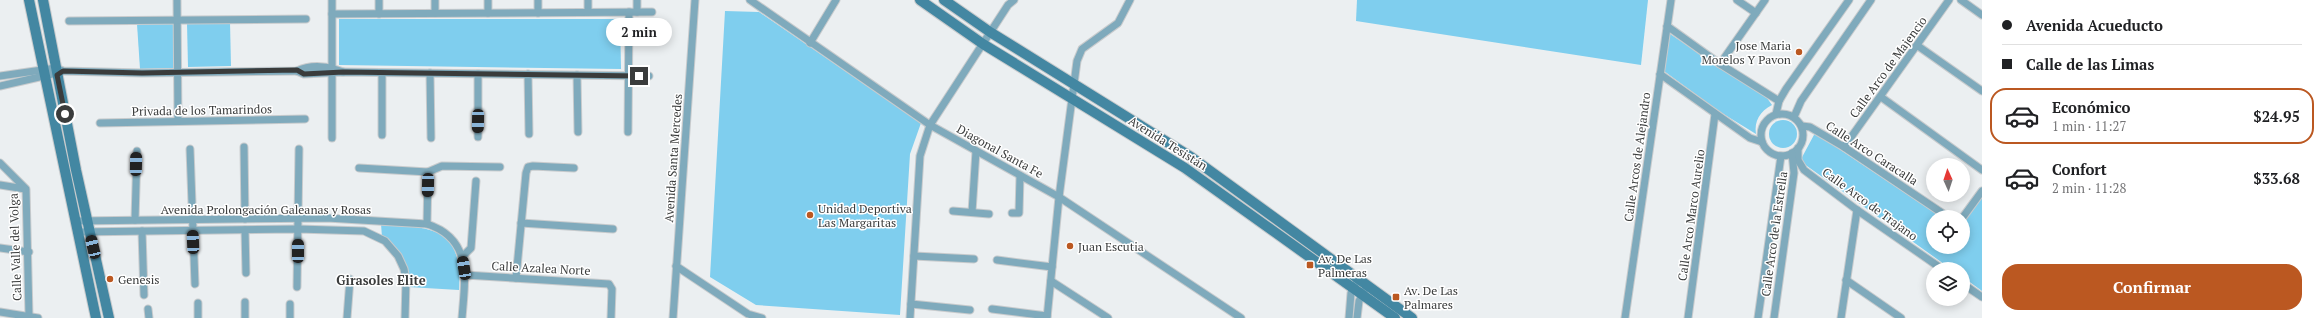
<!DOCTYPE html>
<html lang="es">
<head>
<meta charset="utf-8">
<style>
  :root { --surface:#fff; --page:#f6f6f6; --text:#202124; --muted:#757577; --line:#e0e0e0; --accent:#bb5821 }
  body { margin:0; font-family:"PT Serif",serif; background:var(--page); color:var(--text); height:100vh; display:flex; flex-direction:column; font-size:15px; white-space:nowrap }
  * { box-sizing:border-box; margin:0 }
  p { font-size:13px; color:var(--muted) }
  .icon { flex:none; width:22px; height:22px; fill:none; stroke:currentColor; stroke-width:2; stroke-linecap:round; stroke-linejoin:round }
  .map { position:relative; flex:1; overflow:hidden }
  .side { display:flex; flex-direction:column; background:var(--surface); width:340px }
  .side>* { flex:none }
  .banner { display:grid; align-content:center; height:88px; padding:0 20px; background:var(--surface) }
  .needle { width:26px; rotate:357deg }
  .fabs { position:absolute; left:1926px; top:158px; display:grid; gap:8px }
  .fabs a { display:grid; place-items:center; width:44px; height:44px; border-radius:50%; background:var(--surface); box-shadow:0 2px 10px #0003; font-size:20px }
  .end { position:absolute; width:18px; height:18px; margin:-9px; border:5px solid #3a3c3c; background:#fff; box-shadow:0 0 0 2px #fff }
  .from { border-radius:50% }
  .bubble { position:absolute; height:28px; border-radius:14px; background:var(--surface); box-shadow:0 2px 10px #0003; font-size:13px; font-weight:700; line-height:28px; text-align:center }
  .car { position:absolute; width:12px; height:24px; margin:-12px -6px; border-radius:5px; box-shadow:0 0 3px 1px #0007; background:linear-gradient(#222 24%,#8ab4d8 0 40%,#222 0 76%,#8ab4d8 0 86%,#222 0) }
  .banner b { display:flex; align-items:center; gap:14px; height:38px; font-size:15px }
  .banner b+b { border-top:1px solid var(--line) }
  .banner i { width:10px; height:10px; background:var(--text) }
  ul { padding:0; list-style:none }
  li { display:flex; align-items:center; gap:12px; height:56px; margin:0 8px 6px; padding:0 12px; border:2px solid transparent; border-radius:16px }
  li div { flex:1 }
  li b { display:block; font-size:15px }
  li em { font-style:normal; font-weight:700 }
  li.current { border-color:var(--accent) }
  li>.icon { width:36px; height:36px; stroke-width:1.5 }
  .action { display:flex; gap:8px; margin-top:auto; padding:8px 20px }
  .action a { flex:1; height:46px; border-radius:16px; background:var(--accent); color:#fff; font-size:16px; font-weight:700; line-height:46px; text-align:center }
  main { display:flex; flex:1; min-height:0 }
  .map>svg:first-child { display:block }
</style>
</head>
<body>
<main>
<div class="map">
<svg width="1982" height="318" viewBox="0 0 1982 318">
  <rect width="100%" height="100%" fill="#ebeff1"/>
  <g fill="#7fceee">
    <path d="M1357,0H1648L1641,65L1356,21Z"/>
    <path d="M725,11L759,12L921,123L910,154L900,315L756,305L710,277Z"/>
    <path d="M339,19H620L621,69L339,65Z"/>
    <path d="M230,22L231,66L188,67L187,23Z"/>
    <path d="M176,23V68L140,69L137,24Z"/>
    <path d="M1670,34L1767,98L1772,105C1760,111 1754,121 1756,134L1717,110L1664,71Z"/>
    <circle cx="1783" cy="134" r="14"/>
    <path d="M1815,133L1941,217H1933V247H1963V222L1982,195V291L1963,277V269H1951L1800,161Z"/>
    <path d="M381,224C432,228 463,226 459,290L408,287V277L382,237Z"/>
  </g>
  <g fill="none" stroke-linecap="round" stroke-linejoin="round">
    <defs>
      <g id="street">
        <path d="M177,0L178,121"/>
        <path d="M332,0V138"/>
        <path d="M379,0V14"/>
        <path d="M435,0V13"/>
        <path d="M488,0V13"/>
        <path d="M538,0V13"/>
        <path d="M588,0V12"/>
        <path d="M637,0V12"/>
        <path d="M750,0L930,125L1059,197L1241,318"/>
        <path d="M1737,0L1756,13"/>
        <path d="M1961,0L1982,15"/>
        <path d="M332,14L652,12"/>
        <path d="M69,21L306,19"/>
        <path d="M1667,26L1720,64L1779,101"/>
        <path d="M810,43L836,0"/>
        <path d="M1918,46L1982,91"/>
        <path d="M1720,64L1765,0"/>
        <path d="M297,71L304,74L343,72L649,76"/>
        <path d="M382,73V135"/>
        <path d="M430,73L431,138"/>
        <path d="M528,74L529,134"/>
        <path d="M1660,74L1750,138L1762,142"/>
        <path d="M577,75L578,132"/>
        <path d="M0,76L56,68L63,71L142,73L297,71C311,64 329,66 343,72"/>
        <path d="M0,86L61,72"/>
        <path d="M1881,97L1982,170"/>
        <path d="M1776,114L1779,101L1786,89L1849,0"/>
        <circle cx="1782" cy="135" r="21"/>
        <path d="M1794,117L1801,101L1871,0"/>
        <path d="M100,123L305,119"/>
        <path d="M1802,126L1810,127L1844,147L1948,217"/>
        <path d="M628,132L629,12"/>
        <path d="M478,137V74"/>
        <path d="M244,147L245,219"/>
        <path d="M1844,147L1949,0"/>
        <path d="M1798,148V160L1804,170L1857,210L1942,269"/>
        <path d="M190,149L195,284"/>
        <path d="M0,163L26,189L29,316"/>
        <path d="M359,168L428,172L442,166L500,167"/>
        <path d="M0,185L25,189"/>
        <path d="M953,211L989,214"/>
        <path d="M972,212L976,151"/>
        <path d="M1012,213H1019L1020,176"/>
        <path d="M1963,217L1982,191"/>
        <path d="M135,220L137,151"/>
        <path d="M76,221L327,218L427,224C473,239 465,279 462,318"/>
        <path d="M521,223L613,229"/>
        <path d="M427,224L428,172"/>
        <path d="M245,230L246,273"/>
        <path d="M142,231L144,295"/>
        <path d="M78,232L298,229L364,231L385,241L398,256L404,269L406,280L405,318"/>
        <path d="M0,248L29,252"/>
        <path d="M914,256L974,259"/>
        <path d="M462,257L471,248L476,181"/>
        <path d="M997,260L1052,267"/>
        <path d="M676,266L748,314L762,318"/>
        <path d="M465,275L609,284L612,289L611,318"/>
        <path d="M516,278L526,173L528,167L533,166L574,168"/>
        <path d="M1846,280L1901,318"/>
        <path d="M1051,281L1108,318"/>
        <path d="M1963,284L1982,297"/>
        <path d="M297,287L299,149"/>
        <path d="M245,302V318"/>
        <path d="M198,303V318"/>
        <path d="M290,304V318"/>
        <path d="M911,304L970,310"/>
        <path d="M148,309L149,318"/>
        <path d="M992,309L1047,316"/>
        <path d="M0,312L38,318"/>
        <path d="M347,318L350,279"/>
        <path d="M673,318L695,0"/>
        <path d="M910,318L920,156L930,125L1008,5L1014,0"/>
        <path d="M1047,318L1059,197L1077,61L1082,49L1118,23L1130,0"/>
        <path d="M1349,318L1351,293L1358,279"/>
        <path d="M1357,318L1359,301L1367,285"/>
        <path d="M1625,318L1671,0"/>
        <path d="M1688,318L1715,114"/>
        <path d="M1758,318L1781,156"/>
        <path d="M1774,318L1794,173L1792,153"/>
        <path d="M1841,318L1857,210"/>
      </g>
      <g id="secondary">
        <path d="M29,0L96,318"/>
        <path d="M43,0L76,170L109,318"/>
        <path d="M920,0L983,44L1185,168L1395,318"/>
        <path d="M944,0L990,32L1191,157L1412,318"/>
      </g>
    </defs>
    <use href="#street" stroke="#c8cbcd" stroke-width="9"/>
    <use href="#secondary" stroke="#c8cbcd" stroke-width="12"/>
    <use href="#street" stroke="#7faabc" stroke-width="7"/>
    <use href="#secondary" stroke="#4387a2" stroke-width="10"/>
  </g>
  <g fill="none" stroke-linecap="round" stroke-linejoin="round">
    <path stroke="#3a3c3c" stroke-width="5" d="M65,114L57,75L63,71L142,73L297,70L304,74L343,72L639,76"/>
  </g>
  <g fill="#bb5821" stroke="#fff" stroke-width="1.5">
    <circle cx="1799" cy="52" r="4"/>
    <circle cx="810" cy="215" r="4"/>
    <circle cx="1070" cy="246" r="4"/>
    <rect x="1306" y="261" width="8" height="8" rx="2"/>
    <circle cx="110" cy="279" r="4"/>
    <rect x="1392" y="293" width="8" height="8" rx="2"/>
  </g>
  <g text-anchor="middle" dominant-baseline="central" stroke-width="3" stroke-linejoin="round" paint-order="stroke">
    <g font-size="12" fill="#3a3c3c" stroke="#fff" text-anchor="start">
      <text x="1791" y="45" text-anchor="end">Jose Maria<tspan x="1791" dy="14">Morelos Y Pavon</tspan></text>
      <text x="818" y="208">Unidad Deportiva<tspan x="818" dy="14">Las Margaritas</tspan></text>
      <text x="1078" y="246">Juan Escutia</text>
      <text x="1318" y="258">Av. De Las<tspan x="1318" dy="14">Palmeras</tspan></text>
      <text x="118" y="279">Genesis</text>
      <text x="1404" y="290">Av. De Las<tspan x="1404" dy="14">Palmares</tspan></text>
    </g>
    <g font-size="12" fill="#3a3c3c" stroke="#fff">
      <text transform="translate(1888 67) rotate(-54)">Calle Arco de Majencio</text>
      <text transform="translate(202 110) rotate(-1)">Privada de los Tamarindos</text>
      <text transform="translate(1168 143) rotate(32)">Avenida Tesistán</text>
      <text transform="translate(1000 151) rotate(29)">Diagonal Santa Fe</text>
      <text transform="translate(1872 153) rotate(33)">Calle Arco Caracalla</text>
      <text transform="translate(1637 157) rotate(-82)">Calle Arcos de Alejandro</text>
      <text transform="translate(673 158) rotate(-86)">Avenida Santa Mercedes</text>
      <text transform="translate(1870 204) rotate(36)">Calle Arco de Trajano</text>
      <text x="266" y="209">Avenida Prolongación Galeanas y Rosas</text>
      <text transform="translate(1691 215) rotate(-82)">Calle Arco Marco Aurelio</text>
      <text transform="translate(1774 234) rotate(-82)">Calle Arco de la Estrella</text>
      <text transform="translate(15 247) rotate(-92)">Calle Valle del Volga</text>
      <text transform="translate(541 268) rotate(3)">Calle Azalea Norte</text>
    </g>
    <g font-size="13" font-weight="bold" fill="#3a3c3c" stroke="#fff">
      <text x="381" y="280">Girasoles Elite</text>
    </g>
  </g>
</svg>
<div class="fabs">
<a><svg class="needle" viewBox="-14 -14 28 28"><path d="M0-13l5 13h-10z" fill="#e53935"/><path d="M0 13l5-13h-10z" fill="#757577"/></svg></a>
<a><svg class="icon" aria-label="locate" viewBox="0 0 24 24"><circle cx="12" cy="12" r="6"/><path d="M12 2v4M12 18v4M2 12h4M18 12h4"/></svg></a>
<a><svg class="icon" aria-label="layers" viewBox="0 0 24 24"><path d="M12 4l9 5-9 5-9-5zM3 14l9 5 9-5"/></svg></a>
</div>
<i class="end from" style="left:65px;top:114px"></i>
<i class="end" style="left:639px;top:76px"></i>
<div class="bubble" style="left:606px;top:18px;width:66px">2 min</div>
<i class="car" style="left:478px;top:121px;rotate:181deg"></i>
<i class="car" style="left:136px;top:164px;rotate:1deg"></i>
<i class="car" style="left:428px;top:185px;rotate:181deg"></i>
<i class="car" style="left:193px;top:242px;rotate:358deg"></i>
<i class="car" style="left:93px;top:247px;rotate:347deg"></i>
<i class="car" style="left:298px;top:251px;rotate:0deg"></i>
<i class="car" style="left:464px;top:268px;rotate:351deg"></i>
</div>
<section class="side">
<div class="banner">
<b><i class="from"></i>Avenida Acueducto</b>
<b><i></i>Calle de las Limas</b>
</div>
<ul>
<li class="current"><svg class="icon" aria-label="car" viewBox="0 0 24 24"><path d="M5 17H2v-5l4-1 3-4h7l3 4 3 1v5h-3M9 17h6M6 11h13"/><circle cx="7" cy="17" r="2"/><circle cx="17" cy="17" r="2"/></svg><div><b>Económico</b><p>1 min · 11:27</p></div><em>$24.95</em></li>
<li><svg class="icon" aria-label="car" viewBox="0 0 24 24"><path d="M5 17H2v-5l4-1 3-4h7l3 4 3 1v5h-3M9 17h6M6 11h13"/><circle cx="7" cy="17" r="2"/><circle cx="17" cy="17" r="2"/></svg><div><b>Confort</b><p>2 min · 11:28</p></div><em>$33.68</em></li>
</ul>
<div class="action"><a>Confirmar</a></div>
</section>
</main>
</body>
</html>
